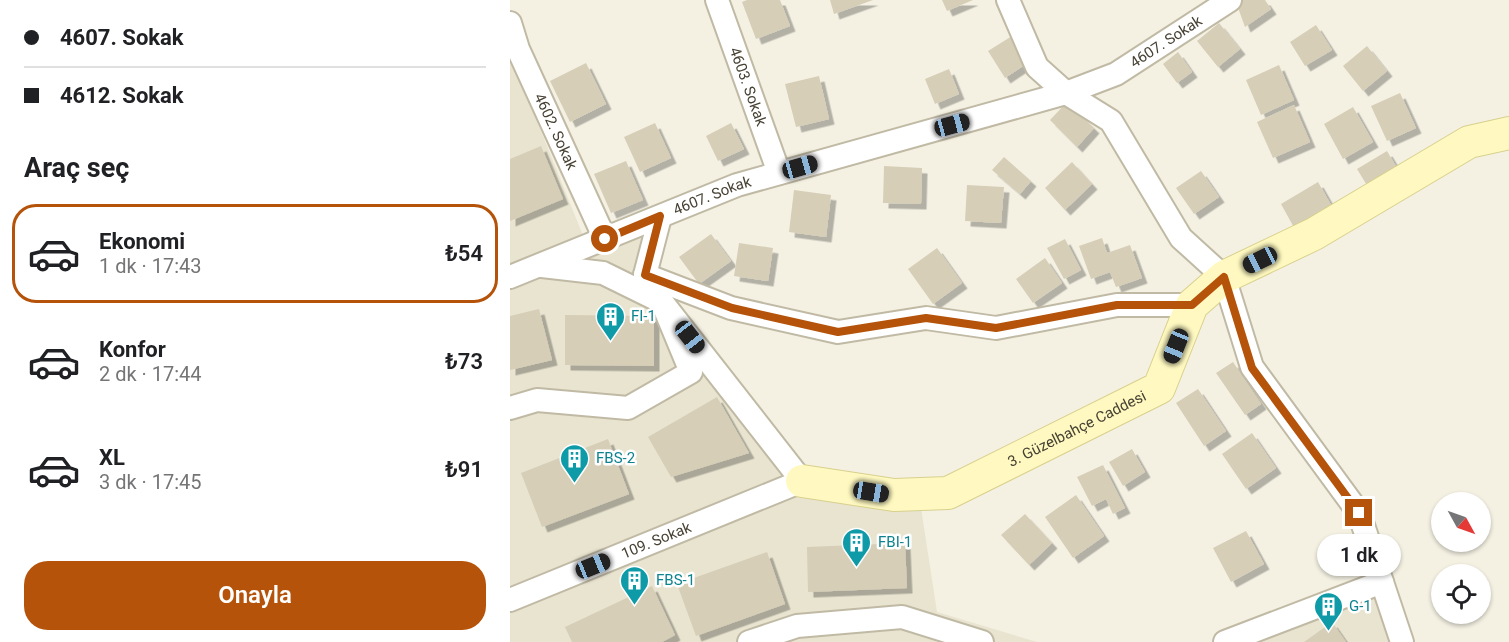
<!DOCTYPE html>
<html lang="tr">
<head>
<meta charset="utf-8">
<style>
  :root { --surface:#fff; --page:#f2f2f2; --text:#202124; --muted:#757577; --line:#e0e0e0; --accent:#b45309 }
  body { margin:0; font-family:Roboto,sans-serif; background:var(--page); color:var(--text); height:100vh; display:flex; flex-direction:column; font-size:22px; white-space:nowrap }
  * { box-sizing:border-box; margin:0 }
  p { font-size:20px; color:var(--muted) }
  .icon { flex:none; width:33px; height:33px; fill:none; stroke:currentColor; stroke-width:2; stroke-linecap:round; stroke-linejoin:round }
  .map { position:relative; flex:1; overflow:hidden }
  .panel { display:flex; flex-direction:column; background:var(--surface); width:510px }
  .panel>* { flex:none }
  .top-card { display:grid; align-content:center; height:132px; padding:0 24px; background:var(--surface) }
  .needle { width:39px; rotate:130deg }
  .controls { position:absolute; left:921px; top:492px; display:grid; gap:12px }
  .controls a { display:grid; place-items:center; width:60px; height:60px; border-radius:50%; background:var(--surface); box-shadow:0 2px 4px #0004; font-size:30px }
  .end { position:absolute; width:27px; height:27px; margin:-14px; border:8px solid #b45309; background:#fff; box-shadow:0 0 0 3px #fff }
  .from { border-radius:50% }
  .bubble { position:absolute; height:42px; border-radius:21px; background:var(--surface); box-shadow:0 2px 4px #0004; font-size:20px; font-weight:600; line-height:42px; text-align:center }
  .car { position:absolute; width:18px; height:36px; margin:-18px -9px; border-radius:8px; box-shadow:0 0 4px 2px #0007; background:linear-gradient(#222 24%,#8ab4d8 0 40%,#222 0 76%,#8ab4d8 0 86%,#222 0) }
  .top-card b { display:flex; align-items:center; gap:21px; height:57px; font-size:22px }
  .top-card b+b { border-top:2px solid var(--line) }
  .top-card i { width:15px; height:15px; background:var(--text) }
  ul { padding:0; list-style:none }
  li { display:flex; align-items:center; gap:18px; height:99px; margin:0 12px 9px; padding:0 12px; border:3px solid transparent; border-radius:24px }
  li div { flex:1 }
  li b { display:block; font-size:22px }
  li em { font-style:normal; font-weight:600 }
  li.selected { border-color:var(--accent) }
  li>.icon { width:54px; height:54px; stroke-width:1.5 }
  h2 { padding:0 24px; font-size:27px; line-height:72px }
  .action { display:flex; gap:12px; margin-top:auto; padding:12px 24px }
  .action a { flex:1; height:69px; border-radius:24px; background:var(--accent); color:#fff; font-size:24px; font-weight:600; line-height:69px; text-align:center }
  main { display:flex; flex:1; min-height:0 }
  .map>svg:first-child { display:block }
</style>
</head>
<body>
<main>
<section class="panel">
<div class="top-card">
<b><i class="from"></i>4607. Sokak</b>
<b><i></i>4612. Sokak</b>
</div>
<h2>Araç seç</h2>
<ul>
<li class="selected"><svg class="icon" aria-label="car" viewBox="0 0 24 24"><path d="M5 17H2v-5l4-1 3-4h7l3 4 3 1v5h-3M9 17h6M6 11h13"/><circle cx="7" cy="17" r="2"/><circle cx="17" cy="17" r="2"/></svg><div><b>Ekonomi</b><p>1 dk · 17:43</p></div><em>₺54</em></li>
<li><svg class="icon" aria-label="car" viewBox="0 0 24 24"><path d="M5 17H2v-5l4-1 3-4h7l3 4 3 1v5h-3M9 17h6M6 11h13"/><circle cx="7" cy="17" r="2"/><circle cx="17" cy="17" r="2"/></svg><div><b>Konfor</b><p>2 dk · 17:44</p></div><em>₺73</em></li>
<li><svg class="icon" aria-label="car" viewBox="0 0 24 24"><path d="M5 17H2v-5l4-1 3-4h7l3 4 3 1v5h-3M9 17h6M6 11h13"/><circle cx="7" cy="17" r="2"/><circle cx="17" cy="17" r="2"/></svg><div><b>XL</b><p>3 dk · 17:45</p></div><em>₺91</em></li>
</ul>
<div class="action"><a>Onayla</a></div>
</section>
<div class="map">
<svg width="999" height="642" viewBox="0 0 999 642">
  <defs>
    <filter id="shadow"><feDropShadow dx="5.5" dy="5.5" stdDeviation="0" flood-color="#0004"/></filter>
  </defs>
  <rect width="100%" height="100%" fill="#f4f1e3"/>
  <g fill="#e8e4d0">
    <path d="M0,54L74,238L131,223L147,284L293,466L409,495L427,612L527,642H0Z"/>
    <path d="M868,570L904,642H708Z"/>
  </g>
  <g fill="#d6ceb7" filter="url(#shadow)">
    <path d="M237,0H270L280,26L246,39L232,2Z"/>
    <path d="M320,0H363L324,14Z"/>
    <path d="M432,0H463L437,11Z"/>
    <path d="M733,0H755L761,9L735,27L727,5Z"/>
    <path d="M709,23L730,49L708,67L687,41Z"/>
    <path d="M806,25L822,50L795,66L780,42Z"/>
    <path d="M502,36L519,62L495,78L478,51Z"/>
    <path d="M857,46L877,71L853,91L833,66Z"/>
    <path d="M668,52L682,72L667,83L653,64Z"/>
    <path d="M76,63L96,104L60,122L40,81Z"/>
    <path d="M769,65L784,100L751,115L736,80Z"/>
    <path d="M439,69L449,94L425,104L415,79Z"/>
    <path d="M309,76L319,119L286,127L275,84Z"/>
    <path d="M890,93L906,128L877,141L861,106Z"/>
    <path d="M557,102L584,128L567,147L540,120Z"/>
    <path d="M784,105L800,142L763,158L747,122Z"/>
    <path d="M843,107L863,142L833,159L814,124Z"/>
    <path d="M145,123L161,158L130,172L114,137Z"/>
    <path d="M221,123L234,149L208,161L196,136Z"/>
    <path d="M31,146L53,199L0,221V159Z"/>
    <path d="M877,151L891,175L861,192L847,169Z"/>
    <path d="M494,157L521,181L510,194L482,170Z"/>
    <path d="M116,161L133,200L101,213L84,174Z"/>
    <path d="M562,162L582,184L555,210L535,188Z"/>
    <path d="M374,166L412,168L411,204L373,203Z"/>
    <path d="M691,171L709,197L684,214L666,188Z"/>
    <path d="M808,182L825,212L787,233L771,204Z"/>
    <path d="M457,185L494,187L491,223L455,221Z"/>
    <path d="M284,190L321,195L316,237L279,232Z"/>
    <path d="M201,234L221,261L189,284L169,257Z"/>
    <path d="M592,238L597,253L620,245L632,278L606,287L600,272L581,279L569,246Z"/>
    <path d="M555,239L571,270L554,279L537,248Z"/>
    <path d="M229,243L263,248L258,281L224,276Z"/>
    <path d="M427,248L452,283L423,304L398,269Z"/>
    <path d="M535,258L552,283L523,303L506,279Z"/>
    <path d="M29,309L42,360L0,370V316Z"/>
    <path d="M55,315L144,316V366L55,365Z"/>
    <path d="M723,362L751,404L735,415L706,373Z"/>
    <path d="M688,389L716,431L694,446L666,403Z"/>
    <path d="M207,397L239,453L161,477L138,437Z"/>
    <path d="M742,433L766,468L736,489L712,454Z"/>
    <path d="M98,439L119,494L32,527L11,473Z"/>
    <path d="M622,449L635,472L613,486L599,462Z"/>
    <path d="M593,465L615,508L603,514L596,499L582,506L567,477Z"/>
    <path d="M566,495L594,536L563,558L535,517Z"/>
    <path d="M515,514L542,543L519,565L491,535Z"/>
    <path d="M736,531L754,564L721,582L703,548Z"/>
    <path d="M395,543L397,588L298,592L297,547Z"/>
    <path d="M257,552L275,604L186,636L167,584Z"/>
    <path d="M142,586L165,635L152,642H62L55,627Z"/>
    <path d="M822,622L836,642H794Z"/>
  </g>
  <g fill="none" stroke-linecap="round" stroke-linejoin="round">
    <defs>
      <g id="street">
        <path id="s1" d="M207,0L269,173"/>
        <path id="s2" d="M498,0L527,67L556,93L606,74L720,0"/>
        <path id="s3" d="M0,23L8,49L95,239"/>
        <path d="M135,275L221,308L328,332L416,318L486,328L607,305H682"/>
        <path id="s4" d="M0,277L227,185L556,93L601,121L671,238L714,277L742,367L849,513L892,642"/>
        <path d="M0,408L27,400L118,408L181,372L152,302L93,273L32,266"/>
        <path id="s5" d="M0,600L292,481L152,302L135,275L150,217"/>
        <path d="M239,642L287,626L392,617L472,642"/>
        <path d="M715,642L872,582"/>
      </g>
      <g id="secondary">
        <path id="s6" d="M292,481L384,495L438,493L649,388L682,305L714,277L804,234L959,142L999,133"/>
      </g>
    </defs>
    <use href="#street" stroke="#c0baa5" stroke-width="26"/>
    <use href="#secondary" stroke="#d8d08d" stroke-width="34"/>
    <use href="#street" stroke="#fff" stroke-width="22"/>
    <use href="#secondary" stroke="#fff9c1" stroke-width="32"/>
  </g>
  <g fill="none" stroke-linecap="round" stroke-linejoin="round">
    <path stroke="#b45309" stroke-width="8" d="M95,239L150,216L135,275L222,308L328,332L416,318L486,328L607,305H682L714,277L742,368L849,513"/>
  </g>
  <defs>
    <symbol id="building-pin" viewBox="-11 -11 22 30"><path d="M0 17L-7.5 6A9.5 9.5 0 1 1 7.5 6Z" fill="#0f9aa8" stroke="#fff"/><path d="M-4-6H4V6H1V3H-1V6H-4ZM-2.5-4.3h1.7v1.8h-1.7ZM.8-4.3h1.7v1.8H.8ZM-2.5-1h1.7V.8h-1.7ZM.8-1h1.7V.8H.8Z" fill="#fff"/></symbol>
  </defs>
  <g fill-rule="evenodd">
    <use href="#building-pin" x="84" y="300" width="33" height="45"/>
    <use href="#building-pin" x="48" y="442" width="33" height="45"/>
    <use href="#building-pin" x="330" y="526" width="33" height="45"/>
    <use href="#building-pin" x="108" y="564" width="33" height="45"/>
    <use href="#building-pin" x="802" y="590" width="33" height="45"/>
  </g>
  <g text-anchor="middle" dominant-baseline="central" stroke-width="5" stroke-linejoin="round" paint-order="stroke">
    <g font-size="15" fill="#464133" stroke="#fff">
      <text stroke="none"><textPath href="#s2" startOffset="225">4607. Sokak</textPath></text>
      <text stroke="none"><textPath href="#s1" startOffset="92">4603. Sokak</textPath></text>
      <text stroke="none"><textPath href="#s3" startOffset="118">4602. Sokak</textPath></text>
      <text stroke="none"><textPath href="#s4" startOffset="218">4607. Sokak</textPath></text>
      <text stroke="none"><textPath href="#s6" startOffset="291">3. Güzelbahçe Caddesi</textPath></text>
      <text stroke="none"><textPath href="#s5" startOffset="158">109. Sokak</textPath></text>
    </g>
    <g font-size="15" fill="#0d838f" stroke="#fff" text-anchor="start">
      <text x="121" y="316">FI-1</text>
      <text x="86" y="458">FBS-2</text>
      <text x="368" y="542">FBI-1</text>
      <text x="146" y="580">FBS-1</text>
      <text x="839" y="606">G-1</text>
    </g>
  </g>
</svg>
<div class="controls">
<a><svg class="needle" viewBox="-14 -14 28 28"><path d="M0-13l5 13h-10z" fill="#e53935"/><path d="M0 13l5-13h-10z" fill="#757577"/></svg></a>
<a><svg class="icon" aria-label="locate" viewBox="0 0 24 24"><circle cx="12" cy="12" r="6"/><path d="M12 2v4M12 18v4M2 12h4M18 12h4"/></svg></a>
</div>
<i class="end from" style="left:95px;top:239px"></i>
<i class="end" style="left:849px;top:513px"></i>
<div class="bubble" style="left:807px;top:534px;width:84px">1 dk</div>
<i class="car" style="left:442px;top:125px;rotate:75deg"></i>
<i class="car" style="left:290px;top:167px;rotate:74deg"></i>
<i class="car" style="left:750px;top:260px;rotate:244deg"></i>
<i class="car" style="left:180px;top:337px;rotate:142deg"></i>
<i class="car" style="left:666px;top:346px;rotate:202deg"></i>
<i class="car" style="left:361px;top:492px;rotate:99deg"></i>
<i class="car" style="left:83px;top:566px;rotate:68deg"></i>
</div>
</main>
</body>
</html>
